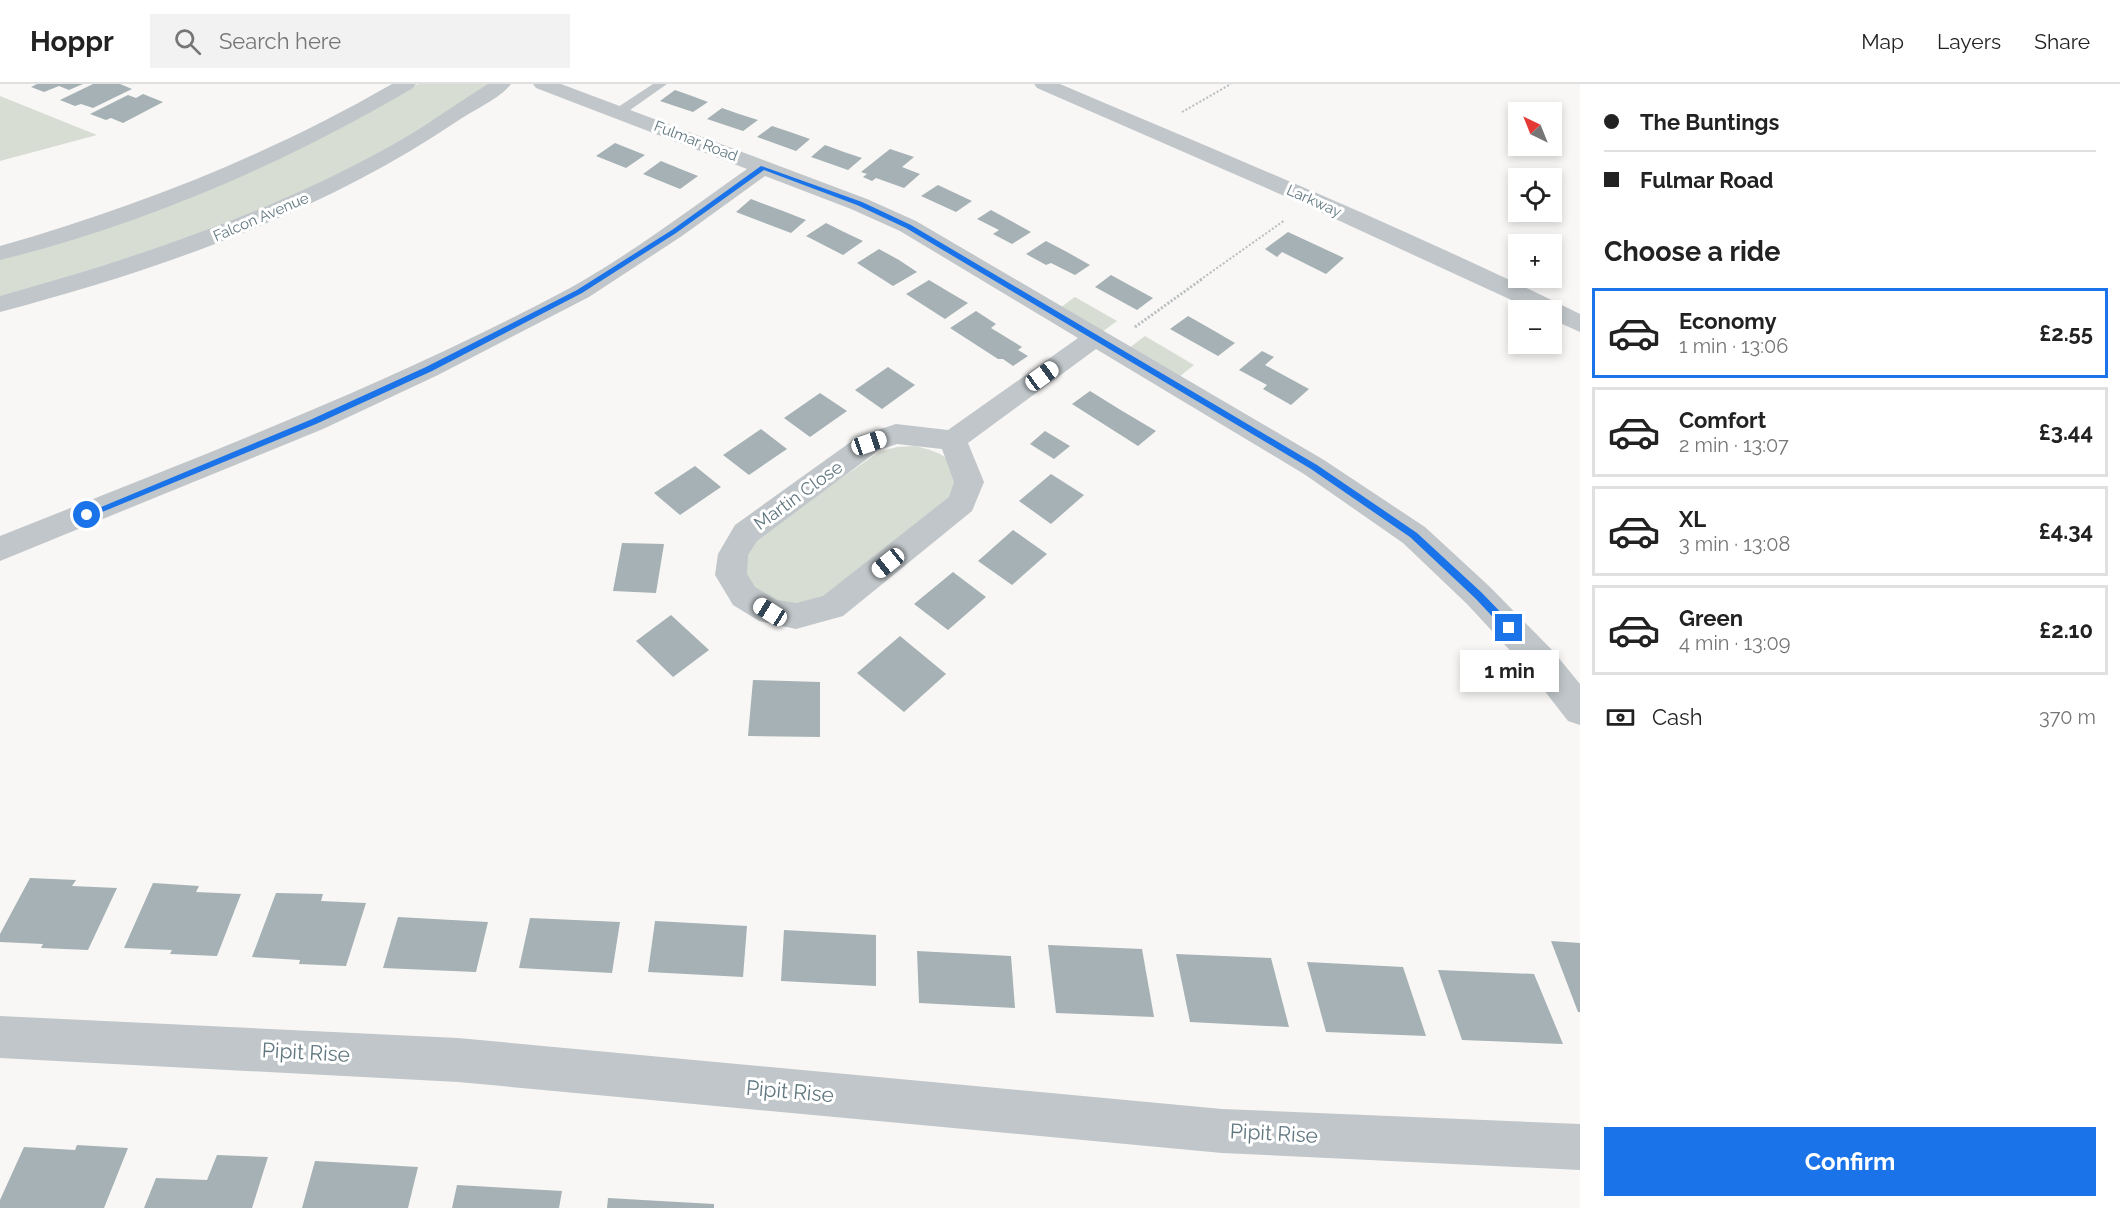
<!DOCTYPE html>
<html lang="en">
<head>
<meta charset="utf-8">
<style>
  :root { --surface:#fff; --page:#f2f2f2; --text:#222; --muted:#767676; --line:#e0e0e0; --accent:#1a73e8 }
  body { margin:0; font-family:Raleway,sans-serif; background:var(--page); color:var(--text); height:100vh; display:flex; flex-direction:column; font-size:22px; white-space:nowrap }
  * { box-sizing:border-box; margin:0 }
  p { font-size:20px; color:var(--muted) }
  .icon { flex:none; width:33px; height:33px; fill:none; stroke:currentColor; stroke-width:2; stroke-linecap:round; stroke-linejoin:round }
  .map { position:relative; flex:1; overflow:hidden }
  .details { display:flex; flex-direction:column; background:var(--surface); width:540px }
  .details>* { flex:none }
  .hud { display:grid; align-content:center; height:132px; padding:0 24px; background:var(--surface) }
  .needle { width:39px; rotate:317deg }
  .fabs { position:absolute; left:1508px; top:18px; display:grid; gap:12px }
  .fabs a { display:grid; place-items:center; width:54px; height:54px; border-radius:0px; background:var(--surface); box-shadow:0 3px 9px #0003; font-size:30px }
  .end { position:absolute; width:27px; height:27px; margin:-14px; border:8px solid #1a73e8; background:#fff; box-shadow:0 0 0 3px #fff }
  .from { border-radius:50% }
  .bubble { position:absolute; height:42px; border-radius:0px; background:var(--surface); box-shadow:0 3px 9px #0003; font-size:20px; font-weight:700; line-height:42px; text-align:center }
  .car { position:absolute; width:18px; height:36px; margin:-18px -9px; border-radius:8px; box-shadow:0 0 4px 2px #0007; background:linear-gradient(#fff 24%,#345 0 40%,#fff 0 76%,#345 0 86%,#fff 0) }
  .hud b { display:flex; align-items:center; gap:21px; height:57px; font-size:22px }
  .hud b+b { border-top:2px solid var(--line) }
  .hud i { width:15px; height:15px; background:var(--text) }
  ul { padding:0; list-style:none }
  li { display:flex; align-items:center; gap:18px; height:90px; margin:0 12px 9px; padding:0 12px; border:3px solid var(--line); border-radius:0px }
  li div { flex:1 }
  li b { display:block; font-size:22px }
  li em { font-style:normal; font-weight:700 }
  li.current { border-color:var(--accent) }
  li>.icon { width:54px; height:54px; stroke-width:1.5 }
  h2 { padding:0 24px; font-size:27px; line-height:72px }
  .pay { display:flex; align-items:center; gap:15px; height:66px; padding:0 24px; font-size:22px }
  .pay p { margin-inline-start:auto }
  .button { display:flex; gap:12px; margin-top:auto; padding:12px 24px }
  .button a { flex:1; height:69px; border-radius:0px; background:var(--accent); color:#fff; font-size:24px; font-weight:700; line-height:69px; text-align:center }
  header { display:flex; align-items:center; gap:36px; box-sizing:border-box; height:84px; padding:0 30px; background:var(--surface); border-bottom:2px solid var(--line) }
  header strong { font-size:28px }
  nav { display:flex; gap:33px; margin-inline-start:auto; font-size:21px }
  .search { width:420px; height:54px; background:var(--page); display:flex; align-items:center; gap:15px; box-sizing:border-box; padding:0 21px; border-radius:0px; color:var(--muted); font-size:22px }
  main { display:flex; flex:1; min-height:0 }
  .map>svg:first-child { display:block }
</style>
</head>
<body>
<header>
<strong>Hoppr</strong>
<div class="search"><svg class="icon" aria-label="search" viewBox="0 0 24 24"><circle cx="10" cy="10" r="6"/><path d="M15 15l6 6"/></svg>Search here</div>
<nav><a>Map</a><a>Layers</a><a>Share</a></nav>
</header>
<main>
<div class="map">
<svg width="1580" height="1124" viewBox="0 0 1580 1124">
  <rect width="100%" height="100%" fill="#f8f7f5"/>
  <g fill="#d8ddd4">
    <path d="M418,0H488L487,4L377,70L300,112L194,154L0,213V173L333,48Z"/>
    <path d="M0,12L97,51L0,77Z"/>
    <path d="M1075,213L1117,237L1102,248L1061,223Z"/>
    <path d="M1145,252L1194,281L1179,293L1129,264Z"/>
    <path d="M915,362C947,369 966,381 951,415L824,515L807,521L768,518L742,491L744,470L755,454L879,368L897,363Z"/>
  </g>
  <g fill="#a5b1b4">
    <path d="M37,0H83L69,6L59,2L44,8L31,3Z"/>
    <path d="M93,0H120L132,5L93,24L81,20L75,22L60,16Z"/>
    <path d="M675,6L692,12L708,18L693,28L660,17Z"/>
    <path d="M143,10L163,18L123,39L111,34L106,36L90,30L128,11L136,14Z"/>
    <path d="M722,24L739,30L758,36L743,47L707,35Z"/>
    <path d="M772,42L790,48L810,55L796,67L757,53Z"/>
    <path d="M615,59L645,71L626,84L596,72Z"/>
    <path d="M825,61L844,68L862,74L848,86L811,73Z"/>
    <path d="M890,65L914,73L902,83L920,90L904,104L876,94L872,97L863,93L867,90L861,88Z"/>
    <path d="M661,77L678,84L698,92L680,105L643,90Z"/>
    <path d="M938,101L972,117L956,128L921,112Z"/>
    <path d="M751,115L783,127L806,136L791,149L736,128Z"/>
    <path d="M991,126L1013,138L1031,148L1012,160L993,150L999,146L977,135Z"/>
    <path d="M826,139L844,148L863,157L843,171L806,152Z"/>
    <path d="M1288,148L1344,174L1326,190L1282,168L1277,173L1265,165Z"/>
    <path d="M1046,157L1067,168L1090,181L1075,191L1051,179L1046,181L1026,170Z"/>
    <path d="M879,165L899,176L917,188L893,202L857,179Z"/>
    <path d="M1111,191L1131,202L1153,214L1137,226L1095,203Z"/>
    <path d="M929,196L949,208L968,219L945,235L906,210Z"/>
    <path d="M976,227L996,240L991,244L1022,263L1018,266L1028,272L1013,282L1003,275H998L950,244Z"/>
    <path d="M1188,232L1211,245L1235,259L1218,272L1170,245Z"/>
    <path d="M1262,267L1274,273L1265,281L1309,305L1291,321L1263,305L1267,301L1239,286Z"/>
    <path d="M888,283L915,301L882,325L855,306Z"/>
    <path d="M1090,307L1119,325L1156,347L1138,362L1072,320Z"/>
    <path d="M820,309L847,327L810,353L784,334Z"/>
    <path d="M761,345L787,365L749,391L723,371Z"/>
    <path d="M1045,347L1070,362L1054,375L1030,360Z"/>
    <path d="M695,382L721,403L680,431L654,409Z"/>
    <path d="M1051,390L1084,411L1051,440L1019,417Z"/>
    <path d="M1013,446L1047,470L1012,501L978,477Z"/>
    <path d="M622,459L664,460L656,509L613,507Z"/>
    <path d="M953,488L986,513L948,546L914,520Z"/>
    <path d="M671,531L709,566L673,593L636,557Z"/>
    <path d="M900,552L946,590L904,628L857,589Z"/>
    <path d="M753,596L820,598V653L748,652Z"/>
    <path d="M30,794L76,796L72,802L117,804L88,866L41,864L43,860L0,858V850Z"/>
    <path d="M153,799L199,802L196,808L241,810L217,872L170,870L172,866L124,864Z"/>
    <path d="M276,809L323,810L321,817L366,819L346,882L299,880L300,876L252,873Z"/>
    <path d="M398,833L488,838L476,888L383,884Z"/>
    <path d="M530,834L620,838L612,889L519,884Z"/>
    <path d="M655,837L747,842L743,893L648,888Z"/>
    <path d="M784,846L876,851V902L781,897Z"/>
    <path d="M1551,857L1580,859V928H1578Z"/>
    <path d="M1048,861L1142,865L1154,933L1056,929Z"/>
    <path d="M917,867L1011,872L1015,924L919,919Z"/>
    <path d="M1176,870L1271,874L1289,943L1190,938Z"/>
    <path d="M1307,878L1403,883L1426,952L1326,948Z"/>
    <path d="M1438,886L1534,890L1563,960L1462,956Z"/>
    <path d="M77,1061L128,1064L104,1124H0V1116L24,1063L75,1066Z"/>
    <path d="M217,1071L268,1073L252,1124H144L156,1094L207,1096Z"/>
    <path d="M315,1077L418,1083L408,1124H302Z"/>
    <path d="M457,1101L509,1104L562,1107L559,1124H452Z"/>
    <path d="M608,1114L660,1117L714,1120V1124H607Z"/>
  </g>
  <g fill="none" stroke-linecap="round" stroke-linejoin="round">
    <g stroke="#b8bdbf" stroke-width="2" stroke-dasharray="2 2" stroke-linecap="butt">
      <path d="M1182,28L1231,0"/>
      <path d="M1200,196L1285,136"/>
    </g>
    <path stroke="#b8bdbf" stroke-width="3" stroke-dasharray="2 2" stroke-linecap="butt" d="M1135,243L1202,195"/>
    <path fill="#c0c6c9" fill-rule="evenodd" d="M653,0H667L623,31H615L613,28L615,25Z"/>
    <g fill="#c0c6c9" fill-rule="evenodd">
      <path d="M392,0H416L413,4C284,80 145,140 0,176V162C137,123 269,71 392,0Z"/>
      <path d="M488,0H511C502,13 473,27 459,36C322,129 159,186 0,228V212C132,175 263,132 383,66C420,46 453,22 488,0Z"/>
      <path d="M533,0H561L867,115L916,137L1324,376L1425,443L1489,502L1553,567L1580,600V641L1568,637L1529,587L1467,520L1403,459L1304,390L1096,265L968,359L984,398L972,427L843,532L796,545L759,537L733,521L715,491L718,470L735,441L859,352L896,340L948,346L1078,254L900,147L851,125L765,92L682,152L589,213L438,291L323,345L0,477V452C193,375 387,302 570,204C631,170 690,125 747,85L536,4ZM897,360L942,365L954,398L949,413L823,512L796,519L777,516L755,503L747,490L748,471L757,457L879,366Z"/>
      <path d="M1034,0H1060C1234,74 1410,146 1580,230V248L1551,235V226H1533L1305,121L1037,4Z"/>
      <path d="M0,932L458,954L1222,1025L1580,1040V1086L1222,1069L458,998L0,974Z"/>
    </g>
  </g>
  <path fill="#1a73e8" d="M761,82L862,118L911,141L1317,381L1417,449L1481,508L1513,541V547H1506L1475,514L1410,453L1311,385L906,144L857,121L764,86L676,149L582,209L432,287L316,340L90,433L87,434L82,431L310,336L426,283L577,206L672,146Z"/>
  <g text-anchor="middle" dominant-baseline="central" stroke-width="6" stroke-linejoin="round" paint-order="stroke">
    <g font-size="15" fill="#627880" stroke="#fff">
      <text transform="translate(696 57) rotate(21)">Fulmar Road</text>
      <text transform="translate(1314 117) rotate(24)">Larkway</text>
      <text transform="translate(261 133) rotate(-23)">Falcon Avenue</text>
    </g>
    <g font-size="18" fill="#627880" stroke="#fff">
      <text transform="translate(798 411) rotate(-36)">Martin Close</text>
    </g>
    <g font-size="21" fill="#627880" stroke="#fff">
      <text transform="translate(306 968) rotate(3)">Pipit Rise</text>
      <text transform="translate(790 1007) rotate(5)">Pipit Rise</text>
      <text transform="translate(1274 1049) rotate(3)">Pipit Rise</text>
    </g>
  </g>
</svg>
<div class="fabs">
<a><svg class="needle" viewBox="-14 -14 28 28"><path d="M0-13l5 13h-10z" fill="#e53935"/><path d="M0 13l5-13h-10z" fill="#767676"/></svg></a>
<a><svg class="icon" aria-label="locate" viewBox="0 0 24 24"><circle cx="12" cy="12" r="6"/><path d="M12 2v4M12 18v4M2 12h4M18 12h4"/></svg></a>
<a>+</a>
<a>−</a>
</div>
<i class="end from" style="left:87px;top:431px"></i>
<i class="end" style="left:1509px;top:544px"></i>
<div class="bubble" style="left:1460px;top:566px;width:99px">1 min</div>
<i class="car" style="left:1042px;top:292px;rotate:54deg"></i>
<i class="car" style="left:869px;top:359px;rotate:71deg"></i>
<i class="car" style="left:888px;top:479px;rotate:231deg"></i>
<i class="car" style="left:770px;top:528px;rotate:302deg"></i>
</div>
<section class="details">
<div class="hud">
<b><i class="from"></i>The Buntings</b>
<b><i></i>Fulmar Road</b>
</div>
<h2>Choose a ride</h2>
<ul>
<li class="current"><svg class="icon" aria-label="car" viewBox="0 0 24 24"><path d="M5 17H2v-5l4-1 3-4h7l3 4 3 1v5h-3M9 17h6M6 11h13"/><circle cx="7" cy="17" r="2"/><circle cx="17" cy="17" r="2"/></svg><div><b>Economy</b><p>1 min · 13:06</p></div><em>£2.55</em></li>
<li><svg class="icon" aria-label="car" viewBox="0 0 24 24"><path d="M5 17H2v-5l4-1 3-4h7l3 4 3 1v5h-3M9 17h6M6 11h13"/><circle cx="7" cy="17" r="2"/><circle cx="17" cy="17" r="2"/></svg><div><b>Comfort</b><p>2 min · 13:07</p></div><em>£3.44</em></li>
<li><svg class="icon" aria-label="car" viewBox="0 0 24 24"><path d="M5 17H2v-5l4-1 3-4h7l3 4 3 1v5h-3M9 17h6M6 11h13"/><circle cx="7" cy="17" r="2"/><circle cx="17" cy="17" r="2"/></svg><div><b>XL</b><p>3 min · 13:08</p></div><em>£4.34</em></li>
<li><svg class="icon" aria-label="car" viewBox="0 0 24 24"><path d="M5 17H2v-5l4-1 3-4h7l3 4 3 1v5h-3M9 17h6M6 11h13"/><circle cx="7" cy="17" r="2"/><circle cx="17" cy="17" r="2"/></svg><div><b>Green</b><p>4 min · 13:09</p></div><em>£2.10</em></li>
</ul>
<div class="pay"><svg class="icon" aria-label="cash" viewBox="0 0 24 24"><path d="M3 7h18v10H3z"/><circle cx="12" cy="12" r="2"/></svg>Cash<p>370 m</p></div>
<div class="button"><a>Confirm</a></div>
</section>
</main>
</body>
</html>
